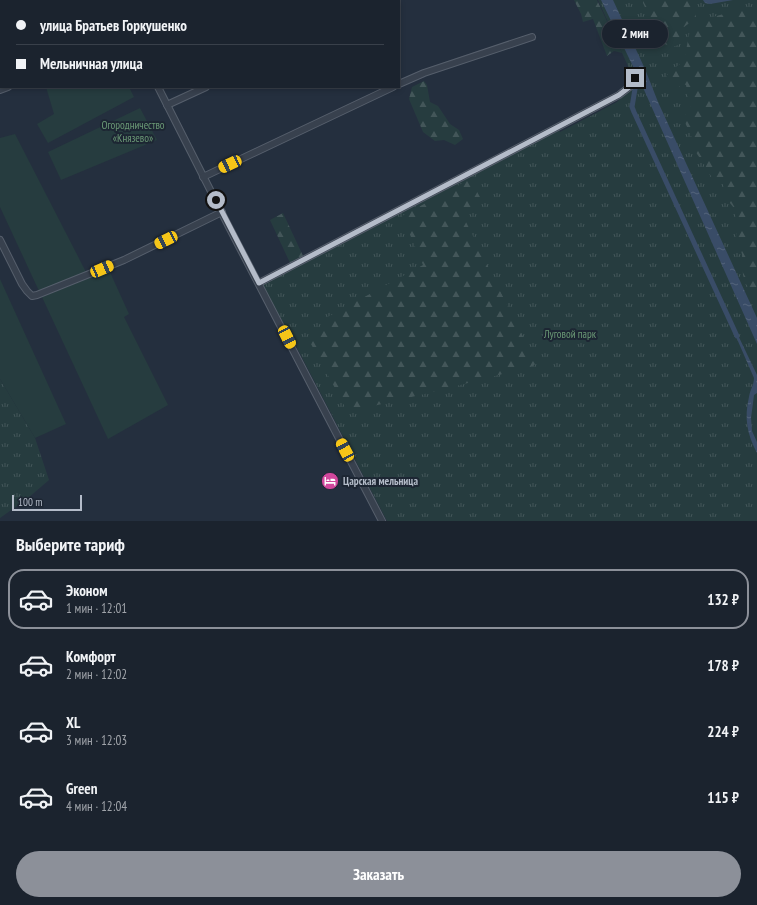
<!DOCTYPE html>
<html lang="ru">
<head>
<meta charset="utf-8">
<style>
  :root { --surface:#1b232e; --page:#242b36; --text:#f1f3f6; --muted:#a0a4aa; --line:#39404a; --accent:#8c9099 }
  body { margin:0; font-family:"PT Sans Narrow",sans-serif; background:var(--page); color:var(--text); height:100vh; display:flex; flex-direction:column; font-size:15px; white-space:nowrap }
  * { box-sizing:border-box; margin:0 }
  p { font-size:13px; color:var(--muted) }
  .icon { flex:none; width:22px; height:22px; fill:none; stroke:currentColor; stroke-width:2; stroke-linecap:round; stroke-linejoin:round }
  .map { position:relative; height:521px; overflow:hidden }
  .details { display:flex; flex-direction:column; background:var(--surface); flex:1 }
  .details>* { flex:none }
  .top-card { position:absolute; left:0px; top:0px; width:400px; height:88px; box-shadow:0 2px 6px #0003,0 0 0 1px var(--line); display:grid; align-content:center; height:88px; padding:0 16px; background:var(--surface) }
  .scale { position:absolute; left:12px; bottom:10px; width:70px; box-sizing:border-box; padding-left:4px; border:2px solid #b4bcc9; border-top:0; font-size:11px; line-height:14px; white-space:nowrap; color:#b4bcc9; -webkit-text-stroke:3px #1d2633; paint-order:stroke }
  .end { position:absolute; width:18px; height:18px; margin:-9px; border:5px solid #b4bcc9; background:#111; box-shadow:0 0 0 2px #111 }
  .from { border-radius:50% }
  .bubble { position:absolute; height:28px; border-radius:14px; background:var(--surface); box-shadow:0 2px 6px #0003,0 0 0 1px var(--line); font-size:13px; font-weight:800; line-height:28px; text-align:center }
  .car { position:absolute; width:12px; height:24px; margin:-12px -6px; border-radius:5px; box-shadow:0 0 3px 1px #0007; background:linear-gradient(#f5c518 24%,#345 0 40%,#f5c518 0 76%,#345 0 86%,#f5c518 0) }
  .top-card b { display:flex; align-items:center; gap:14px; height:38px; font-size:15px }
  .top-card b+b { border-top:1px solid var(--line) }
  .top-card i { width:10px; height:10px; background:var(--text) }
  ul { padding:0; list-style:none }
  li { display:flex; align-items:center; gap:12px; height:60px; margin:0 8px 6px; padding:0 8px; border:2px solid transparent; border-radius:16px }
  li div { flex:1 }
  li b { display:block; font-size:15px }
  li em { font-style:normal; font-weight:800 }
  li.active { border-color:var(--accent) }
  li>.icon { width:36px; height:36px; stroke-width:1.5 }
  h2 { padding:0 16px; font-size:18px; line-height:48px }
  .action { display:flex; gap:8px; margin-top:auto; padding:8px 16px }
  .action a { flex:1; height:46px; border-radius:24px; background:var(--accent); color:#fff; font-size:16px; font-weight:800; line-height:46px; text-align:center }
  .map>svg:first-child { display:block }
</style>
</head>
<body>
<div class="map">
<svg width="757" height="521" viewBox="0 0 757 521">
  <defs>
    <pattern id="grass-tufts" width="24" height="20" patternUnits="userSpaceOnUse"><rect width="24" height="20" fill="#263c3f"/><path d="M3 7l-1-3M5 7V3M7 7l1-3M15 17l-1-3M17 17v-4M19 17l1-3" fill="none" stroke="#435659"/></pattern>
    <pattern id="forest-firs" width="22" height="20" patternUnits="userSpaceOnUse"><rect width="22" height="20" fill="#263c3f"/><path d="M5 1l3.5 6h-7zM16 11l3.5 6h-7z" fill="#435659"/></pattern>
    <pattern id="water-ripples" width="26" height="14" patternUnits="userSpaceOnUse"><rect width="26" height="14" fill="#394c67"/><path d="M2 4q2-2 4 0t4 0M15 11q2-2 4 0t4 0" fill="none" stroke="#53647b"/></pattern>
  </defs>
  <rect width="100%" height="100%" fill="#242f3e"/>
  <g fill="url(#grass-tufts)">
    <path d="M0,0H104L105,1H1V84H0Z"/>
    <path d="M598,0H757V521H387L294,342L262,285L558,130L560,132L617,102L621,98L623,90L629,84L633,77Z"/>
    <path d="M0,379L35,438L49,480L28,498L0,518Z"/>
  </g>
  <g fill="url(#forest-firs)">
    <path d="M574,0H597L622,53L614,51L607,56L593,19L583,22L581,14Z"/>
    <path d="M643,0H691L695,8L696,18L684,27L678,45L673,47L662,43L643,3Z"/>
    <path d="M741,9L757,22V302L746,284L743,275L742,254L736,238L737,226L734,208L726,198L723,184L712,178L704,164L695,151L692,138L683,118L693,103L688,97L686,85L683,84L676,89L671,88L666,81L667,75L672,70L684,61L690,30L699,21Z"/>
    <path d="M424,81L427,85L430,102L438,106L450,124L459,130L463,139L455,145L444,140L435,141L423,132L409,99L412,87Z"/>
    <path d="M470,179L481,199L462,214L536,363L533,366L441,390L348,412L311,344L324,319L423,265L402,216Z"/>
    <path d="M283,213L304,258L291,265L270,220Z"/>
  </g>
  <g fill="#263c3f">
    <path d="M46,87H129L134,97L48,143L37,124L54,114Z"/>
    <path d="M140,108L157,140L61,180L48,152Z"/>
    <path d="M15,134L86,272L39,291L0,207V138Z"/>
    <path d="M109,270L129,314L124,317L168,405L108,439L42,297Z"/>
    <path d="M0,279L66,424L35,438L0,379Z"/>
  </g>
  <g fill="url(#water-ripples)">
    <path d="M601,0H613L645,69L658,102L757,318V344L641,83Z"/>
    <path d="M703,0H733L710,4L705,3Z"/>
    <path d="M736,331L757,375V393L754,395L751,418L752,431L757,442V453C747,434 744,418 749,397C750,390 754,385 754,378L734,332Z"/>
  </g>
  <g fill="none" stroke-linecap="round" stroke-linejoin="round">
    <path stroke="#394c67" stroke-width="5" d="M635,89L632,107L634,112L737,336"/>
    <defs>
      <g id="minor">
        <path d="M113,0V1"/>
        <path d="M217,1L219,0"/>
        <path d="M385,1L388,0"/>
        <path d="M399,84L424,73L532,37"/>
        <path d="M158,87L230,229L382,521"/>
        <path d="M0,90L8,87"/>
        <path d="M167,105L206,87"/>
        <path d="M203,177L393,87"/>
        <path d="M0,240L22,284L27,291L32,296L37,295L124,260L222,212"/>
        <path d="M259,283L619,95L632,85L635,78"/>
      </g>
    </defs>
    <use href="#minor" stroke="#565f6c" stroke-width="8"/>
    <use href="#minor" stroke="#38414e" stroke-width="6"/>
  </g>
  <g fill="none" stroke-linecap="round" stroke-linejoin="round">
    <path stroke="#b4bcc9" stroke-width="5" d="M216,200L259,283L619,95L632,85L635,78"/>
  </g>
  <defs>
    <symbol id="hotel-disc" viewBox="-11 -11 22 22"><circle r="9.5" fill="#d1479c" stroke="#1d2633"/><path d="M-6-4.5h1.5V1H6V5H4.5V3h-9V5H-6ZM-4 0a1.8 1.8 0 1 1 3.6 0ZM.5 0V-2.5h3Q6-2.5 6 0Z" fill="#fff"/></symbol>
  </defs>
  <g fill-rule="evenodd">
    <use href="#hotel-disc" x="320" y="471" width="20" height="20"/>
  </g>
  <g text-anchor="middle" dominant-baseline="central" stroke-width="4" stroke-linejoin="round" paint-order="stroke">
    <g font-size="11" fill="#6b9a76" stroke="#1d2633">
      <text x="133" y="125">Огородничество<tspan x="133" dy="13">«Князево»</tspan></text>
      <text x="570" y="334">Луговой парк</text>
    </g>
    <g font-size="11" font-weight="bold" fill="#b4bcc9" stroke="#1d2633" text-anchor="start">
      <text x="343" y="481">Царская мельница</text>
    </g>
  </g>
</svg>
<div class="scale">100 m</div>
<i class="end from" style="left:216px;top:200px"></i>
<i class="end" style="left:635px;top:78px"></i>
<div class="bubble" style="left:602px;top:20px;width:66px">2 мин</div>
<i class="car" style="left:230px;top:164px;rotate:245deg"></i>
<i class="car" style="left:166px;top:240px;rotate:244deg"></i>
<i class="car" style="left:102px;top:269px;rotate:67deg"></i>
<i class="car" style="left:287px;top:337px;rotate:153deg"></i>
<i class="car" style="left:345px;top:450px;rotate:332deg"></i>
<div class="top-card">
<b><i class="from"></i>улица Братьев Горкушенко</b>
<b><i></i>Мельничная улица</b>
</div>
</div>
<section class="details">
<h2>Выберите тариф</h2>
<ul>
<li class="active"><svg class="icon" aria-label="car" viewBox="0 0 24 24"><path d="M5 17H2v-5l4-1 3-4h7l3 4 3 1v5h-3M9 17h6M6 11h13"/><circle cx="7" cy="17" r="2"/><circle cx="17" cy="17" r="2"/></svg><div><b>Эконом</b><p>1 мин · 12:01</p></div><em>132 ₽</em></li>
<li><svg class="icon" aria-label="car" viewBox="0 0 24 24"><path d="M5 17H2v-5l4-1 3-4h7l3 4 3 1v5h-3M9 17h6M6 11h13"/><circle cx="7" cy="17" r="2"/><circle cx="17" cy="17" r="2"/></svg><div><b>Комфорт</b><p>2 мин · 12:02</p></div><em>178 ₽</em></li>
<li><svg class="icon" aria-label="car" viewBox="0 0 24 24"><path d="M5 17H2v-5l4-1 3-4h7l3 4 3 1v5h-3M9 17h6M6 11h13"/><circle cx="7" cy="17" r="2"/><circle cx="17" cy="17" r="2"/></svg><div><b>XL</b><p>3 мин · 12:03</p></div><em>224 ₽</em></li>
<li><svg class="icon" aria-label="car" viewBox="0 0 24 24"><path d="M5 17H2v-5l4-1 3-4h7l3 4 3 1v5h-3M9 17h6M6 11h13"/><circle cx="7" cy="17" r="2"/><circle cx="17" cy="17" r="2"/></svg><div><b>Green</b><p>4 мин · 12:04</p></div><em>115 ₽</em></li>
</ul>
<div class="action"><a>Заказать</a></div>
</section>
</body>
</html>
